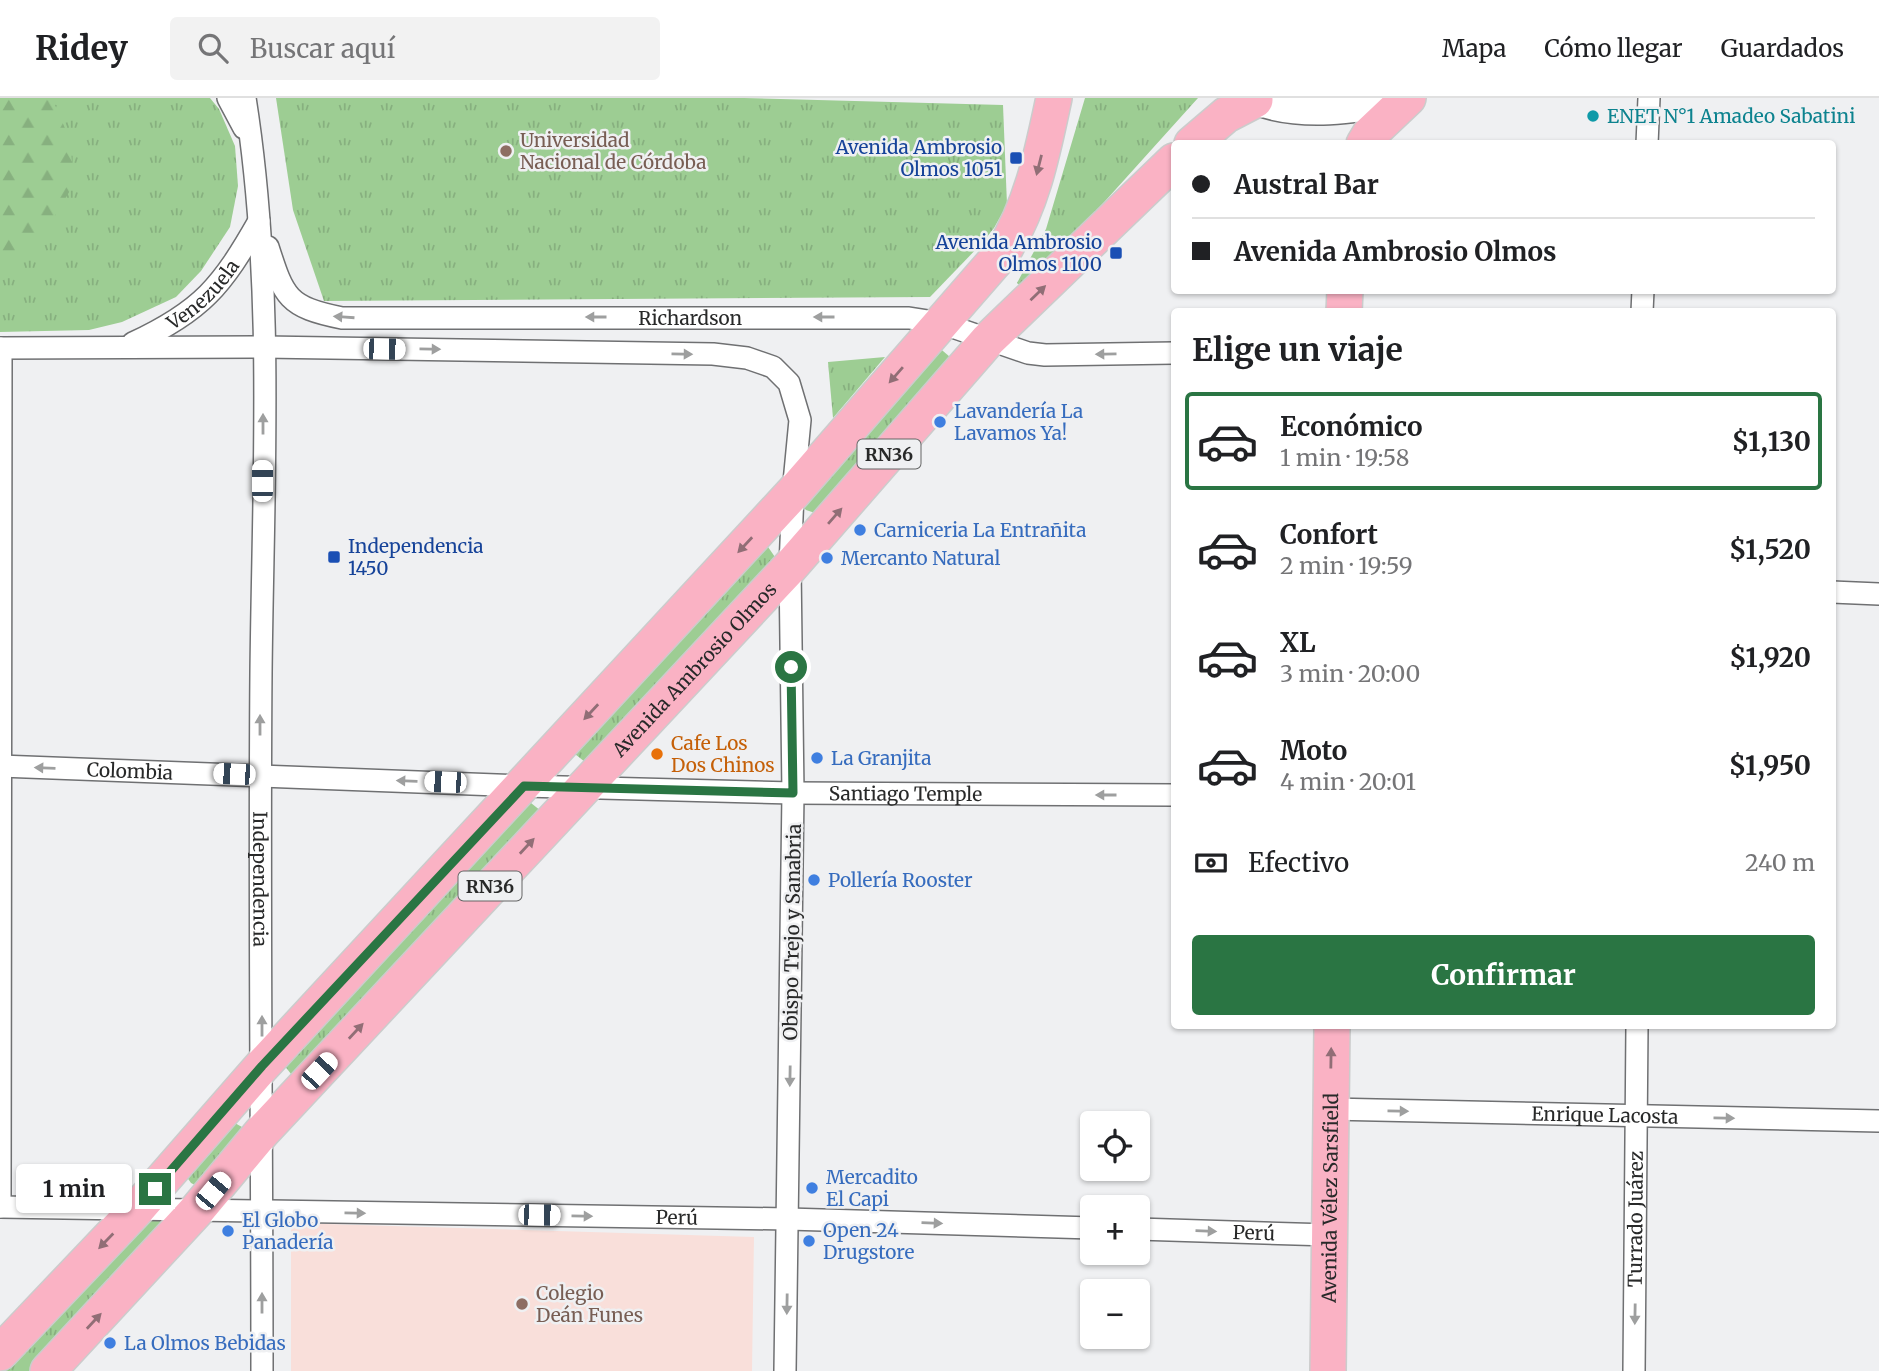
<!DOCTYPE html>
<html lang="es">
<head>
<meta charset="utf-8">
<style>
  :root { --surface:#fff; --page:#f2f2f2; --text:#202124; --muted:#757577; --line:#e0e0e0; --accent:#2a7543 }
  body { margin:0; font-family:Merriweather,serif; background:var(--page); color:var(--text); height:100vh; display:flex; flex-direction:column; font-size:26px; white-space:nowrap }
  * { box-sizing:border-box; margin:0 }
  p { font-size:23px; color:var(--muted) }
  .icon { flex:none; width:38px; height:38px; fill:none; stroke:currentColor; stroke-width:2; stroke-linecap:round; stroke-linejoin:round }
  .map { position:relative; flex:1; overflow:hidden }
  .details { position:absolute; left:1171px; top:210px; width:665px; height:721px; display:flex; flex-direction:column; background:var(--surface); border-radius:7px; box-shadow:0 2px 5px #0004 }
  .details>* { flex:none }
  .banner { position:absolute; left:1171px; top:42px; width:665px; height:154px; border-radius:7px; box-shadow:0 2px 5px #0004; display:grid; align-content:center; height:154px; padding:0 21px; background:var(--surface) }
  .buttons { position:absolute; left:1080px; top:1013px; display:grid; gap:14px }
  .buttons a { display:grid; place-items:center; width:70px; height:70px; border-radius:7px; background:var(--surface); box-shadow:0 2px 5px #0004; font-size:35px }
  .end { position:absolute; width:32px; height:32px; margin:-16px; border:9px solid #2a7543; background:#fff; box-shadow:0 0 0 4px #fff }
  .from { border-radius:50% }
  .bubble { position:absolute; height:49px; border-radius:7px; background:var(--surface); box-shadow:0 2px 5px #0004; font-size:23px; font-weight:700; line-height:49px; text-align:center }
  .car { position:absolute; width:21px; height:42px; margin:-21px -10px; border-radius:9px; box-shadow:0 0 5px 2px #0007; background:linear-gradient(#fff 24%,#345 0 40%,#fff 0 76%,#345 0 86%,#fff 0) }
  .banner b { display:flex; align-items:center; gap:24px; height:66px; font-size:26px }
  .banner b+b { border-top:2px solid var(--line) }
  .banner i { width:18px; height:18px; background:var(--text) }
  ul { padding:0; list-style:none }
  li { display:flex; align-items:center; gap:21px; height:98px; margin:0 14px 10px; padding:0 7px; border:4px solid transparent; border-radius:7px }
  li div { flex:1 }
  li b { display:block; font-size:26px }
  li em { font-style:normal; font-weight:700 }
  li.current { border-color:var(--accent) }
  li>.icon { width:63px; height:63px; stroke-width:1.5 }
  h2 { padding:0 21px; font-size:32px; line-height:84px }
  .pay { display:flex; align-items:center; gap:18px; height:77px; padding:0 21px; font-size:26px }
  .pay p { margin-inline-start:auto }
  .cta { display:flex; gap:14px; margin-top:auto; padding:14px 21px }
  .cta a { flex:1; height:80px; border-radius:7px; background:var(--accent); color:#fff; font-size:28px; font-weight:700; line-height:80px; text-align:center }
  header { display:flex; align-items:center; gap:42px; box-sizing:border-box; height:98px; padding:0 35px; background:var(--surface); border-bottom:2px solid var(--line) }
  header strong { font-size:33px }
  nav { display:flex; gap:38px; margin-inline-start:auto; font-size:24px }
  .search { width:490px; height:63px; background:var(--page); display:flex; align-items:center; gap:18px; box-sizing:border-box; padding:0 24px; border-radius:7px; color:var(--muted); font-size:26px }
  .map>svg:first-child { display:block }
</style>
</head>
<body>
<header>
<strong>Ridey</strong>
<div class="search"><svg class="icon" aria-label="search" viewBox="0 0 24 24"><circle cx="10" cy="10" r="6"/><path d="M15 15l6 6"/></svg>Buscar aquí</div>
<nav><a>Mapa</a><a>Cómo llegar</a><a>Guardados</a></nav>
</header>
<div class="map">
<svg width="1879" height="1273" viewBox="0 0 1879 1273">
  <defs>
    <pattern id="grass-tufts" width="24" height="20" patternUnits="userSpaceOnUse" patternTransform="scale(1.75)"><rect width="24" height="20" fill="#9dcd93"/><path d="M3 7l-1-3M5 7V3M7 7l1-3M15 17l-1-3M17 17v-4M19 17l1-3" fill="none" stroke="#87b07f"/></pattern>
    <pattern id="forest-firs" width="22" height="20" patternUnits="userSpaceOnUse" patternTransform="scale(1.75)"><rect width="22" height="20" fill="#9dcd93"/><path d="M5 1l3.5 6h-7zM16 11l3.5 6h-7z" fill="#87b07f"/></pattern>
  </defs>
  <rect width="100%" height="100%" fill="#eff0f2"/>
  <path fill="#f9dfda" d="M291,1125L754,1139L752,1273H291Z"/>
  <g fill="url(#grass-tufts)">
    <path d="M0,0H210L219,11L235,48L238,88L230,129L201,173L176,199L122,224L89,232L0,234Z"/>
    <path d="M276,0H744L1003,7L1007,107L994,130L983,144L930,199L324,203L293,112Z"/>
    <path d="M1085,0H1198L1025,192L1017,185L1046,131Z"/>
    <path d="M936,247L950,259L954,268L818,416L806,412L802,408Z"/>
    <path d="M885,259L833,320L828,264Z"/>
    <path d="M766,446L777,462L585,664L575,656L573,651Z"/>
    <path d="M526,701L541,713L297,979L291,976L284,967Z"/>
    <path d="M233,1024L242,1029L245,1034L197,1088L191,1085L184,1075Z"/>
    <path d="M151,1112L165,1124L38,1273H0Z"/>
  </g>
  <path fill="url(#forest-firs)" d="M0,0H52L70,42L74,86L42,139L13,162L0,169Z"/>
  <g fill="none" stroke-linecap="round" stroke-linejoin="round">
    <defs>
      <g id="minor">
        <path d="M228,0L244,30"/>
        <path id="s1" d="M245,0C275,189 263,384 261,575C259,808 262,1040 262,1273"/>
        <path d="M1647,46L1649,0"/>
        <path id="s2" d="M268,149C284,199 287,209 342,220H909L941,225L1028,255L1045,257L1174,255"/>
        <path d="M1642,214L1643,192"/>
        <path id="s3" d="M133,245C202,213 222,188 259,123"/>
        <path d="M0,250L264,249L713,256L747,260L773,269L789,285L800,322L793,395L790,469L793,695L785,1273"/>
        <path d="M1832,494L1879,496"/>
        <path id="s4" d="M0,668L524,688L793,695L1174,697"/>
        <path id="s5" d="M1330,1011L1879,1023"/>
        <path id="s6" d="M0,1109L788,1121L1092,1130"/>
        <path d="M0,1109L1,250"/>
        <path id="s7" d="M1138,1131L1329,1137"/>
        <path id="s8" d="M1634,1273L1637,928"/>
      </g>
      <path id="secondary" d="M1252,0C1301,20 1357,10 1407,0"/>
      <g id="primary">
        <path d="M1192,46L1226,17L1255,2"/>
        <path d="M1364,46L1370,36L1408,0"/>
        <path d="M1344,214L1345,192"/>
        <path d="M0,1255L137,1111L262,968L793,395L1003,154C1033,104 1042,56 1054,0"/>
        <path id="s9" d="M48,1273L197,1112L262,1034L790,469L988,242L1174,63"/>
        <path id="s10" d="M1328,1273L1332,928"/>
      </g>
    </defs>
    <use href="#minor" stroke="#6f7072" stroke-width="24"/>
    <use href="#secondary" stroke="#6f7072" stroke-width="33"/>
    <use href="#primary" stroke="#cbcccc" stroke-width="38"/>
    <use href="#minor" stroke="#fff" stroke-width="21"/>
    <use href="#secondary" stroke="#fff" stroke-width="30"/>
    <use href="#primary" stroke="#fab2c4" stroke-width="35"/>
  </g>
  <defs><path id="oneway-solid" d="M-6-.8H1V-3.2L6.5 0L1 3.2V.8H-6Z" transform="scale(1.75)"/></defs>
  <g fill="#916e76">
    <use href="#oneway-solid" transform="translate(1039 67) rotate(104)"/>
    <use href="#oneway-solid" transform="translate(1038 195) rotate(-44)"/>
    <use href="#oneway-solid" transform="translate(896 277) rotate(131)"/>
    <use href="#oneway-solid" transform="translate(835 418) rotate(-49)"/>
    <use href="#oneway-solid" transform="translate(745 447) rotate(133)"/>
    <use href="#oneway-solid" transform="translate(591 614) rotate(133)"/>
    <use href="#oneway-solid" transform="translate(527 748) rotate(-47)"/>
    <use href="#oneway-solid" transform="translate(356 933) rotate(-47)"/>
    <use href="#oneway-solid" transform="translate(1331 960) rotate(-89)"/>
    <use href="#oneway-solid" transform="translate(106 1143) rotate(134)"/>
    <use href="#oneway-solid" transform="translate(94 1223) rotate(-47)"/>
  </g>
  <g fill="#9e9f9f">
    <use href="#oneway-solid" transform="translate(344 219) rotate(-176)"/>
    <use href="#oneway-solid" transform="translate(596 219) rotate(-180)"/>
    <use href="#oneway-solid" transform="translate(824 219) rotate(-180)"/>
    <use href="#oneway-solid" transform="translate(430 251) rotate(1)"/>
    <use href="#oneway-solid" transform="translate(682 256) rotate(1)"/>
    <use href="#oneway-solid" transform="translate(1106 256) rotate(179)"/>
    <use href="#oneway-solid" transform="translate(263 326) rotate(-90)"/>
    <use href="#oneway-solid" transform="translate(260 627) rotate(-90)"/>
    <use href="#oneway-solid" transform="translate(45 670) rotate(-178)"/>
    <use href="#oneway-solid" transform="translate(407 683) rotate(-178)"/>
    <use href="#oneway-solid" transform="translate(1106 697) rotate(-180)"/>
    <use href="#oneway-solid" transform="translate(262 928) rotate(-90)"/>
    <use href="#oneway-solid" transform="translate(790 978) rotate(91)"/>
    <use href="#oneway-solid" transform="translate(1398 1013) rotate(1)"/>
    <use href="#oneway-solid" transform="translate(1724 1020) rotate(1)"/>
    <use href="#oneway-solid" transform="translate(355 1115) rotate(1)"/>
    <use href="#oneway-solid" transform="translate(582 1118) rotate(1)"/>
    <use href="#oneway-solid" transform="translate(932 1125) rotate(2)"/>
    <use href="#oneway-solid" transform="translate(1206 1133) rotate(2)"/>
    <use href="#oneway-solid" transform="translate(262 1205) rotate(-90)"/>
    <use href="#oneway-solid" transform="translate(787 1206) rotate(91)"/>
    <use href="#oneway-solid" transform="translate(1635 1216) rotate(91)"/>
  </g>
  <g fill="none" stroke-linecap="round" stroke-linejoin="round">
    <path stroke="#2a7543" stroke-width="9" d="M155,1091L262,968L524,688L793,695L791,569"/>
  </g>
  <circle fill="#0f9aa8" stroke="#eff0f2" stroke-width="2.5" cx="1593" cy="18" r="7"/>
  <g fill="#8d6e63" stroke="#eff0f2" stroke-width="2.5">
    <circle cx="506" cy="53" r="7"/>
    <circle cx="522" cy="1206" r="7"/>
  </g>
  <g fill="#1a4fb4" stroke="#eff0f2" stroke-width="2.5">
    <rect x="1009" y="53" width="14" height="14" rx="3.5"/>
    <rect x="1109" y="148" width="14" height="14" rx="3.5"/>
    <rect x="327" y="452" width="14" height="14" rx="3.5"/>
  </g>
  <g fill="#3f7fe0" stroke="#eff0f2" stroke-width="2.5">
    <circle cx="940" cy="324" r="7"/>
    <circle cx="860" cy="432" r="7"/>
    <circle cx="827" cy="460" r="7"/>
    <circle cx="817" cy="660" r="7"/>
    <circle cx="814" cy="782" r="7"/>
    <circle cx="812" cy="1090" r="7"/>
    <circle cx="228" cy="1133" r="7"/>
    <circle cx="809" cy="1143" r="7"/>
    <circle cx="110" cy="1245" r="7"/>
  </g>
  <circle fill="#e8710a" stroke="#eff0f2" stroke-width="2.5" cx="657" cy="656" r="7"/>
  <g text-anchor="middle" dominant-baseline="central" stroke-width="5" stroke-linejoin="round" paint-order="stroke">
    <g fill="#eff0f2" stroke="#646565" stroke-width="2">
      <rect x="857.5" y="341.5" width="63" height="29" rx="5"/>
      <rect x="458.5" y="773.5" width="63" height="29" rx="5"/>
    </g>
    <g font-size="18" font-weight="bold" fill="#282929">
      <text x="889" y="356">RN36</text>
      <text x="490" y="788">RN36</text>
    </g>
    <g font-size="19" fill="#0d838f" stroke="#eff0f2" text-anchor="start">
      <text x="1607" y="18">ENET N°1 Amadeo Sabatini</text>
    </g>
    <g font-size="19" fill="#785e54" stroke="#eff0f2" text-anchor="start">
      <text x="520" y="42">Universidad<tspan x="520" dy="22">Nacional de Córdoba</tspan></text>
      <text x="536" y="1195">Colegio<tspan x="536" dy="22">Deán Funes</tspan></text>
    </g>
    <g font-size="19" fill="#164399" stroke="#eff0f2" text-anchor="end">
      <text x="1002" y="49">Avenida Ambrosio<tspan x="1002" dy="22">Olmos 1051</tspan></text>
      <text x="1102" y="144">Avenida Ambrosio<tspan x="1102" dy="22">Olmos 1100</tspan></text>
      <text x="348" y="448" text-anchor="start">Independencia<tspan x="348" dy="22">1450</tspan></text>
    </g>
    <g font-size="19" fill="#282929" stroke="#eff0f2">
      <text stroke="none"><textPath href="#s3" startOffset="86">Venezuela</textPath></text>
      <text stroke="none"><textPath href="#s2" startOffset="460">Richardson</textPath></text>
      <text stroke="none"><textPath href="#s9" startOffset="954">Avenida Ambrosio Olmos</textPath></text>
      <text stroke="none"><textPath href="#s4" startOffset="130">Colombia</textPath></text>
      <text stroke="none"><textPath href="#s4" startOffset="906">Santiago Temple</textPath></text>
      <text stroke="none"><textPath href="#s1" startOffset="782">Independencia</textPath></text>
      <text transform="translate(792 834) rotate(-89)">Obispo Trejo y Sanabria</text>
      <text stroke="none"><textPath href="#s5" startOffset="275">Enrique Lacosta</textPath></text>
      <text stroke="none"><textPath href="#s10" startOffset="173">Avenida Vélez Sarsfield</textPath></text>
      <text stroke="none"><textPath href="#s6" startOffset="677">Perú</textPath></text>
      <text stroke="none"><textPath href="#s8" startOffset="152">Turrado Juárez</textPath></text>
      <text stroke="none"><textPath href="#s7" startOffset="116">Perú</textPath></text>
    </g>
    <g font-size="19" fill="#366cbe" stroke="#eff0f2" text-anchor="start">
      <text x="954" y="313">Lavandería La<tspan x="954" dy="22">Lavamos Ya!</tspan></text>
      <text x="874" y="432">Carniceria La Entrañita</text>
      <text x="841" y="460">Mercanto Natural</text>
      <text x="831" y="660">La Granjita</text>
      <text x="828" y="782">Pollería Rooster</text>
      <text x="826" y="1079">Mercadito<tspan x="826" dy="22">El Capi</tspan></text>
      <text x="242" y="1122">El Globo<tspan x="242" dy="22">Panadería</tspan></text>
      <text x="823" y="1132">Open 24<tspan x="823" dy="22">Drugstore</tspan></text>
      <text x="124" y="1245">La Olmos Bebidas</text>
    </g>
    <g font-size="19" fill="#c56008" stroke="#eff0f2" text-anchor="start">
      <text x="671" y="645">Cafe Los<tspan x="671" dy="22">Dos Chinos</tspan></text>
    </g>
  </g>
</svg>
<div class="buttons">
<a><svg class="icon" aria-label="locate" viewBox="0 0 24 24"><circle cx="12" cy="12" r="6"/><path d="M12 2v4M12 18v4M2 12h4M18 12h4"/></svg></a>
<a>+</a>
<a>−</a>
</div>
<i class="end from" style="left:791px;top:569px"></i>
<i class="end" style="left:155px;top:1091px"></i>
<div class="bubble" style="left:16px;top:1066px;width:116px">1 min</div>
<i class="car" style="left:384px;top:251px;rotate:91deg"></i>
<i class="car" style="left:262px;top:383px;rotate:0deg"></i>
<i class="car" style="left:234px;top:676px;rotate:272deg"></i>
<i class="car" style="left:445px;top:684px;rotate:272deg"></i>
<i class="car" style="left:319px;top:973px;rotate:43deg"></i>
<i class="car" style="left:213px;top:1093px;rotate:40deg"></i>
<i class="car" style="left:539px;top:1117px;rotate:91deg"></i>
<div class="banner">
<b><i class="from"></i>Austral Bar</b>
<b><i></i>Avenida Ambrosio Olmos</b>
</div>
<section class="details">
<h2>Elige un viaje</h2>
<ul>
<li class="current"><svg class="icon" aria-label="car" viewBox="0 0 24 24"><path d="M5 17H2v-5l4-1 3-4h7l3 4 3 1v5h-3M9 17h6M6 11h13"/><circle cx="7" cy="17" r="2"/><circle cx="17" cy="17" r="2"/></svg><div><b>Económico</b><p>1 min · 19:58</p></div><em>$1,130</em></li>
<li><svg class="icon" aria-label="car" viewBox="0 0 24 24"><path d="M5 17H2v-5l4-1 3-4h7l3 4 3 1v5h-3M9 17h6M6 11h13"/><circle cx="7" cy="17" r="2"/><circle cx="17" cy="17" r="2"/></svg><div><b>Confort</b><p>2 min · 19:59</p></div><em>$1,520</em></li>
<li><svg class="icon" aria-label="car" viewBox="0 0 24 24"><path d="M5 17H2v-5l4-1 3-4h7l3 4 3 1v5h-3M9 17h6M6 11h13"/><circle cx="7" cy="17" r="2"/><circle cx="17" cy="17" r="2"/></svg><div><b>XL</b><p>3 min · 20:00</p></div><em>$1,920</em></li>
<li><svg class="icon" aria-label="car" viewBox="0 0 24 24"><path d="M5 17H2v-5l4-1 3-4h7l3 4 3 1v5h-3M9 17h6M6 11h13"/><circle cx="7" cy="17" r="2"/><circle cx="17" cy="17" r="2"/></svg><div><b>Moto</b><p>4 min · 20:01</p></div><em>$1,950</em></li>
</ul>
<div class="pay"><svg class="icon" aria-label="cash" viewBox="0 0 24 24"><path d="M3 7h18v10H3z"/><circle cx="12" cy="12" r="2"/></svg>Efectivo<p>240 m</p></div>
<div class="cta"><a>Confirmar</a></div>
</section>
</div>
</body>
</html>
